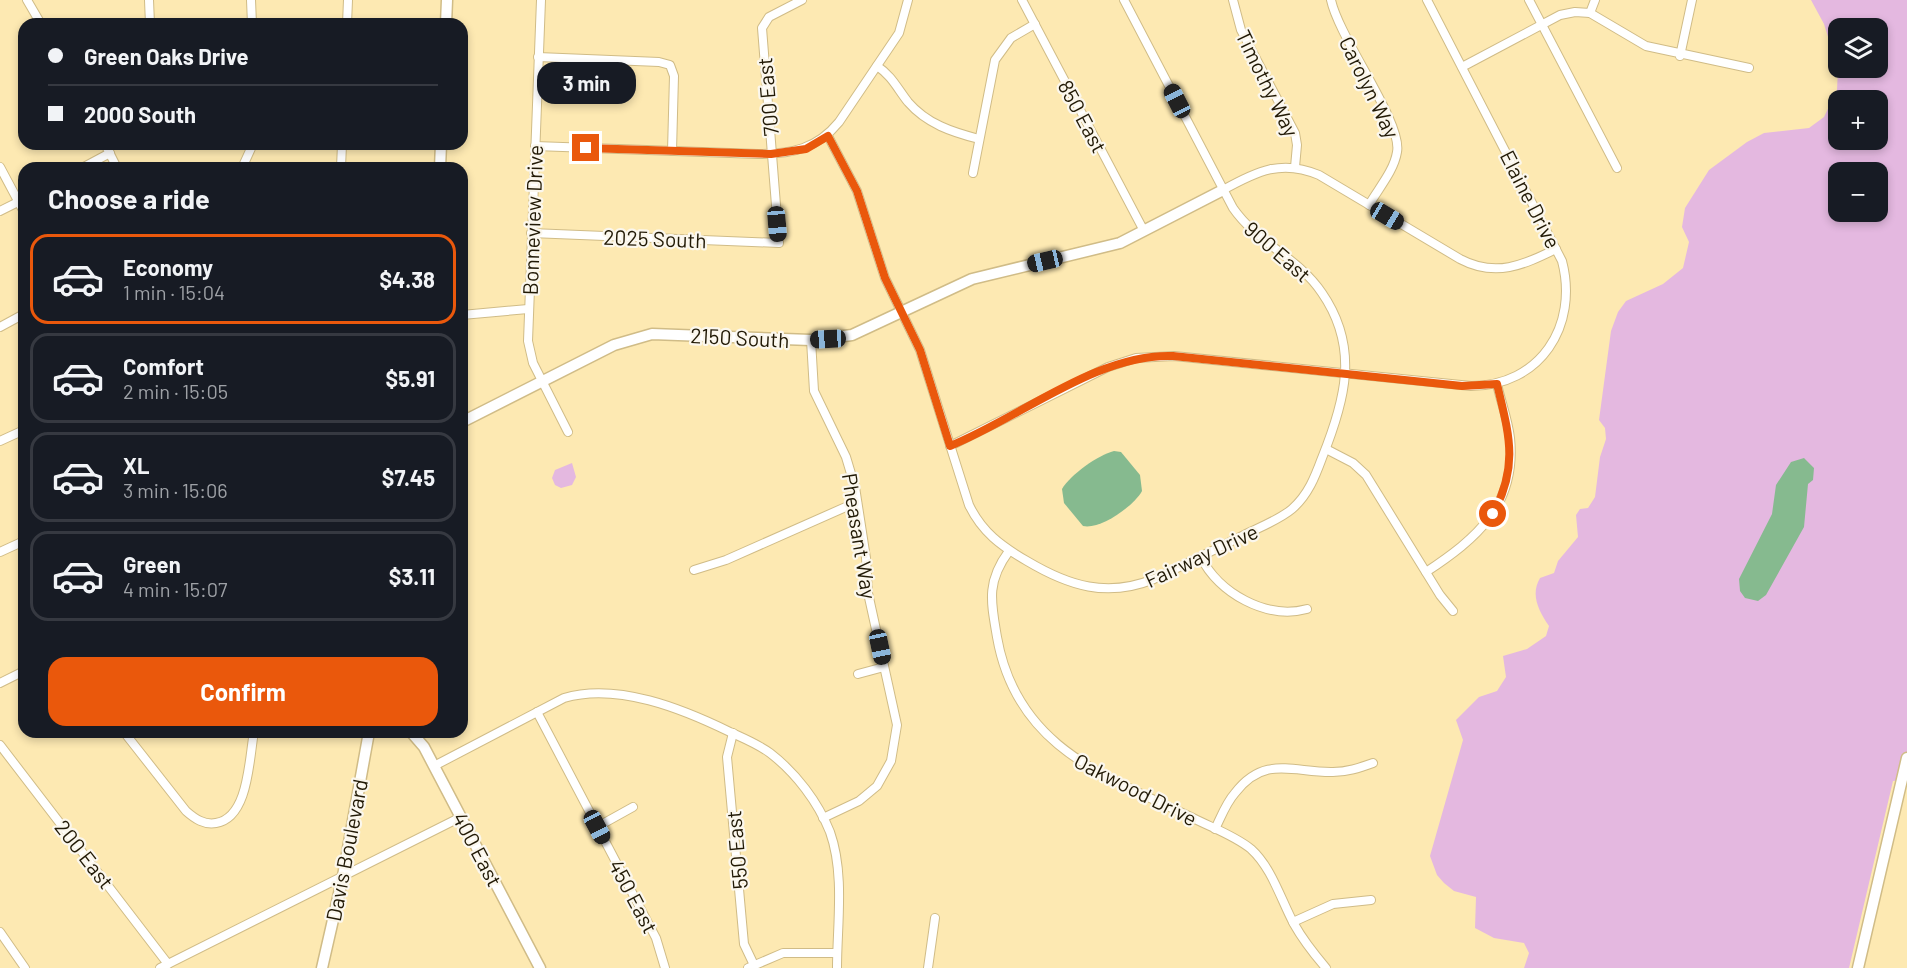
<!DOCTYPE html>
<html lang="en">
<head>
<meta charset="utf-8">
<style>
  :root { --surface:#171b24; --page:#20242c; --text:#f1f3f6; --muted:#9ea1a6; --line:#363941; --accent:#ea580c }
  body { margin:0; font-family:Barlow,sans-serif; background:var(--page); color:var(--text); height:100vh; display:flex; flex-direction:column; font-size:22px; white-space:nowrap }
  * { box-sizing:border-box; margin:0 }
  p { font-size:20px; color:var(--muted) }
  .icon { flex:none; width:33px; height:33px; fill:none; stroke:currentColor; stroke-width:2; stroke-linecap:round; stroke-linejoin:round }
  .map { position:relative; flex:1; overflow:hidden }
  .panel { position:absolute; left:18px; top:162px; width:450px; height:576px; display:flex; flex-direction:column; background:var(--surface); border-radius:18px; box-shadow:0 3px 9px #0003 }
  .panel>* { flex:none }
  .banner { position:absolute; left:18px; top:18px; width:450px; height:132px; border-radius:18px; box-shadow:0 3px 9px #0003; display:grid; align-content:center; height:132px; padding:0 30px; background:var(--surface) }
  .buttons { position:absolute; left:1828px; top:18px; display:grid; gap:12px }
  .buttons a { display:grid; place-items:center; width:60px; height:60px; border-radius:12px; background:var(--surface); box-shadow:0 3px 9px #0003; font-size:30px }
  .end { position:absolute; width:27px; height:27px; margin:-14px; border:8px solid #ea580c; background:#fff; box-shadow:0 0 0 3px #fff }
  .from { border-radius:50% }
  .bubble { position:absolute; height:42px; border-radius:18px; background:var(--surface); box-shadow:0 3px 9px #0003; font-size:20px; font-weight:700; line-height:42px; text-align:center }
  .car { position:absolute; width:18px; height:36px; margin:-18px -9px; border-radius:8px; box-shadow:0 0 4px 2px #0007; background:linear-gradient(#222 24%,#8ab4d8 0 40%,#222 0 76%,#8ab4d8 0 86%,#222 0) }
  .banner b { display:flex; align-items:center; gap:21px; height:57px; font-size:22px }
  .banner b+b { border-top:2px solid var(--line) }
  .banner i { width:15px; height:15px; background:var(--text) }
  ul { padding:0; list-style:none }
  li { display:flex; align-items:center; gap:18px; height:90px; margin:0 12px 9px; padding:0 18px; border:3px solid var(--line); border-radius:18px }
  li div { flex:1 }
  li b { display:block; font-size:22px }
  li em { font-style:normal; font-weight:700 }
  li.current { border-color:var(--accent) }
  li>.icon { width:54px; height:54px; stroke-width:1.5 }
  h2 { padding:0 30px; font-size:27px; line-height:72px }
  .button { display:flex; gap:12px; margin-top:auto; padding:12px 30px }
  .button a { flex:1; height:69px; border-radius:18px; background:var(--accent); color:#fff; font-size:24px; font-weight:700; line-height:69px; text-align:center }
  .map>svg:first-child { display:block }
</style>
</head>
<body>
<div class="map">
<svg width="1907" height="968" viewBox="0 0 1907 968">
  <rect width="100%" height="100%" fill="#fde9b2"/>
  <g fill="#e4b8e0" fill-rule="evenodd">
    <path d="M1811,0H1907V780L1893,781L1849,968H1524L1529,953L1524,943L1494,938L1475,928L1476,897L1454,891L1444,883L1437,875L1430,856L1463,740L1456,720L1479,697L1497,691L1506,677L1503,656L1527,649L1546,636L1549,626C1539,611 1530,595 1540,578L1554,573L1558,561L1578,537L1576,515L1580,509L1588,508L1595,497L1600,457L1606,439L1605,428L1599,420L1611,331L1618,312L1626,301L1663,284L1683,268L1689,242L1682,227L1685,208L1709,170L1747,142L1764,133L1809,128L1824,117L1837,90L1838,69L1824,24ZM1839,28H1878V68H1839ZM1839,100H1878V140H1839ZM1839,172H1878V212H1839Z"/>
    <path d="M572,463L576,477L572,485L561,488L555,485L552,478L555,470Z"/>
  </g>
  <g fill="#86ba8f">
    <path d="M1114,451L1121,452L1140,475L1142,491C1134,506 1100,530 1083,526L1064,503L1062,489C1070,475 1098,455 1114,451Z"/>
    <path d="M1804,458L1814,468L1813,480L1808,484L1804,527L1766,595L1758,601L1745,598L1740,591L1739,579L1772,514L1776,485L1791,462Z"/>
  </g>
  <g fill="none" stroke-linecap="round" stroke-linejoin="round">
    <defs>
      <g id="street">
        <path d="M27,0L41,24"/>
        <path d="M149,0L150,24"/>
        <path d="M251,0L252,24"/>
        <path d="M541,0L528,341L533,363L568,432"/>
        <path d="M1022,0L1144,231"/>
        <path d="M1233,0L1241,30L1295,133L1297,145L1295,167"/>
        <path d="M1331,0C1339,38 1403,123 1397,152C1394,171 1378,189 1369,205"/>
        <path d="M1529,0L1617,168"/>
        <path d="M1590,13L1595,0"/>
        <path d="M347,24L348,0"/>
        <path d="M1680,56L1692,0"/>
        <path d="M538,57L659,62L670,65L674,76L672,151"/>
        <path d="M877,66C892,76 897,88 908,102C927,124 952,132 979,139"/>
        <path d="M1462,67L1560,15L1575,12L1590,13L1646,46L1749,68"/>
        <path d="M828,136L857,191L885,278L920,350L969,505C982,532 1001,546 1027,561C1069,586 1107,598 1154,579C1184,565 1214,550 1244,535C1260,527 1279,520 1292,509C1308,495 1315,477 1322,458C1345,401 1360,348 1322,293C1298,257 1258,244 1233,208L1124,0"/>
        <path d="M105,144L117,168"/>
        <path d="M535,146L758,154C792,154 817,149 839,122L899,33L908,0"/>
        <path d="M0,167L24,212"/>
        <path d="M82,168L110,153"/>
        <path d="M242,168L253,144"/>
        <path d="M341,168L342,144"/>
        <path d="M973,173L995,60L1011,38L1035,24"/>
        <path d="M1223,190C1257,171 1282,159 1319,175L1460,259C1496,278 1523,265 1556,249"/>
        <path d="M0,211L24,199"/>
        <path d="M531,233L779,243L762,28L769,17L802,0"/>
        <path d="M462,315L528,309"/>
        <path d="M0,327L24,314"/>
        <path d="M811,340L814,391L846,457L855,487L866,558L868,593L897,725L891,761L877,786L859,801L823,818"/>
        <path d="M0,441L24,430"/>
        <path d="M950,446L1108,367L1136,358L1174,356L1471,386C1540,386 1579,326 1562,261L1427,0"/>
        <path d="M1326,449L1353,463L1366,475L1440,595L1453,611"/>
        <path d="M1009,551C986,582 991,602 997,637C1016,746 1102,775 1191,817C1210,827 1234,835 1251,849C1272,868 1281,900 1294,924C1303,940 1314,954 1326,968"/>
        <path d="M0,552L24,541"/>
        <path d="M1201,557C1218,593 1267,620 1307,609"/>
        <path d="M694,570L726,560L857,502"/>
        <path d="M1426,572C1476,539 1517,505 1510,438C1508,420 1501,402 1497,384"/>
        <path d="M858,674L884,667"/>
        <path d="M0,683L24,671"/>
        <path d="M537,712L656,938L665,968"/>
        <path d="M124,732L186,811C195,819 204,825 216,823C249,818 249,758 254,732"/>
        <path d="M733,733L727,757L744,944L754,965"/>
        <path d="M0,745L168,964"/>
        <path d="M434,766L564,698C617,682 683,709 730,732C743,738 758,744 770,753C796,773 818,802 830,832C845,874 837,925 837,968"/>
        <path d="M597,827L633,807"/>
        <path d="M1215,829C1221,817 1226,803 1235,793C1265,754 1294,773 1333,772C1347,772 1359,768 1373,763"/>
        <path d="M1293,922L1333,904L1371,900"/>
        <path d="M0,932L25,968"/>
        <path d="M160,968L461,817"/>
        <path d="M748,968L783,953H837"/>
        <path d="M928,968L935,918"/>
      </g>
      <g id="secondary">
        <path d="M446,24L447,0"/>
        <path d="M440,168L441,144"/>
        <path d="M462,422L614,345L652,334L811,340L852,335L972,279L1120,243L1223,190"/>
        <path d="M411,732L424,747L540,968"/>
        <path d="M322,968L343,876L369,732"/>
        <path d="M1858,968L1907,758"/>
      </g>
    </defs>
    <use href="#street" stroke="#d0bc87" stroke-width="10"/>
    <use href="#secondary" stroke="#d0bc87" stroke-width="13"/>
    <use href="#street" stroke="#fff" stroke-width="8"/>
    <use href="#secondary" stroke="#fff" stroke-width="10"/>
  </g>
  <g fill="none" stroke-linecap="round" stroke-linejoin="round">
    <path stroke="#ea580c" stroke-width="8" d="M586,148L771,154L806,149L828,136L857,191L885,278L920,350L950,446C1020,418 1097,353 1173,356L1462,386L1497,384C1509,435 1519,465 1493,514"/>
  </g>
  <g text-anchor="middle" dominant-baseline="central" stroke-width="4.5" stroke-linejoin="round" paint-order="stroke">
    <g font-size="21" fill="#211905" stroke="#fbf7ed">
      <text transform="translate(1268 83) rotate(64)">Timothy Way</text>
      <text transform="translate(1370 87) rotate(64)">Carolyn Way</text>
      <text transform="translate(767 97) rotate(-95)">700 East</text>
      <text transform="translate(1083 116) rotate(62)">850 East</text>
      <text transform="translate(1531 199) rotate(63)">Elaine Drive</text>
      <text transform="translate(532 220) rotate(-88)">Bonneview Drive</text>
      <text transform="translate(655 238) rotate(2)">2025 South</text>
      <text transform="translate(1278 251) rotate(41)">900 East</text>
      <text transform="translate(740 337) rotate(3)">2150 South</text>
      <text transform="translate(860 536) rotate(81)">Pheasant Way</text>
      <text transform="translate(1201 555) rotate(-25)">Fairway Drive</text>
      <text transform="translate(1136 789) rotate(27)">Oakwood Drive</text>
      <text transform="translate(478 849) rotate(62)">400 East</text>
      <text transform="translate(346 850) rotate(-79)">Davis Boulevard</text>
      <text transform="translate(736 850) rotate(-95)">550 East</text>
      <text transform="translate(85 854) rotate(52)">200 East</text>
      <text transform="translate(634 896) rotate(62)">450 East</text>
    </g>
  </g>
</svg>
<div class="buttons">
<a><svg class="icon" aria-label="layers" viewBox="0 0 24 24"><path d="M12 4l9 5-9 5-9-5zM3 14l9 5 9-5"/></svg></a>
<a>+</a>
<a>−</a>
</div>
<i class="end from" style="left:1493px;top:514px"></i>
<i class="end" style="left:586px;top:148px"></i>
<div class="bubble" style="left:537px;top:62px;width:99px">3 min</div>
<i class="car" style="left:1177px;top:101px;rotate:333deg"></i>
<i class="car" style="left:1387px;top:216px;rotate:121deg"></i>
<i class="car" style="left:777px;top:224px;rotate:175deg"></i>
<i class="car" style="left:1045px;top:261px;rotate:257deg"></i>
<i class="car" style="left:828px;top:339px;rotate:267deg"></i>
<i class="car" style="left:880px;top:647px;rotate:168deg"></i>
<i class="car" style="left:597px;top:827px;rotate:152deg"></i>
<div class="banner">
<b><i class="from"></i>Green Oaks Drive</b>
<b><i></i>2000 South</b>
</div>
<section class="panel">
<h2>Choose a ride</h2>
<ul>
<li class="current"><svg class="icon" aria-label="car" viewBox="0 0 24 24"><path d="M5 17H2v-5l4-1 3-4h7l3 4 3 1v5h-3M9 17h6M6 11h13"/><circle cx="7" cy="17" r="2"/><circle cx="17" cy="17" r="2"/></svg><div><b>Economy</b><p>1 min · 15:04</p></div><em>$4.38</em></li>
<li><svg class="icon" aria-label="car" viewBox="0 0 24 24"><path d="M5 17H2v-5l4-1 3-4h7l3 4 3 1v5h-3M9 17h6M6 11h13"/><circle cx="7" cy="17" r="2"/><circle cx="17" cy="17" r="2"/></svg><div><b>Comfort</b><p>2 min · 15:05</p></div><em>$5.91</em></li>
<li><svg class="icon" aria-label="car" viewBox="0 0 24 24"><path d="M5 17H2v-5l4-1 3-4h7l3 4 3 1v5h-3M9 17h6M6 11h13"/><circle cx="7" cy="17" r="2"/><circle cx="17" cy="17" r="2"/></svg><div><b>XL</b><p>3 min · 15:06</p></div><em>$7.45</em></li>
<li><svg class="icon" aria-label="car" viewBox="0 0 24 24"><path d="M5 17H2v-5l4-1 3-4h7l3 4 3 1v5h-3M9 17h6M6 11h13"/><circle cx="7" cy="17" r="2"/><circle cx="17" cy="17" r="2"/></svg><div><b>Green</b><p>4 min · 15:07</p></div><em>$3.11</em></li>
</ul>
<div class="button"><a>Confirm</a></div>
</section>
</div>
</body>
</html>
